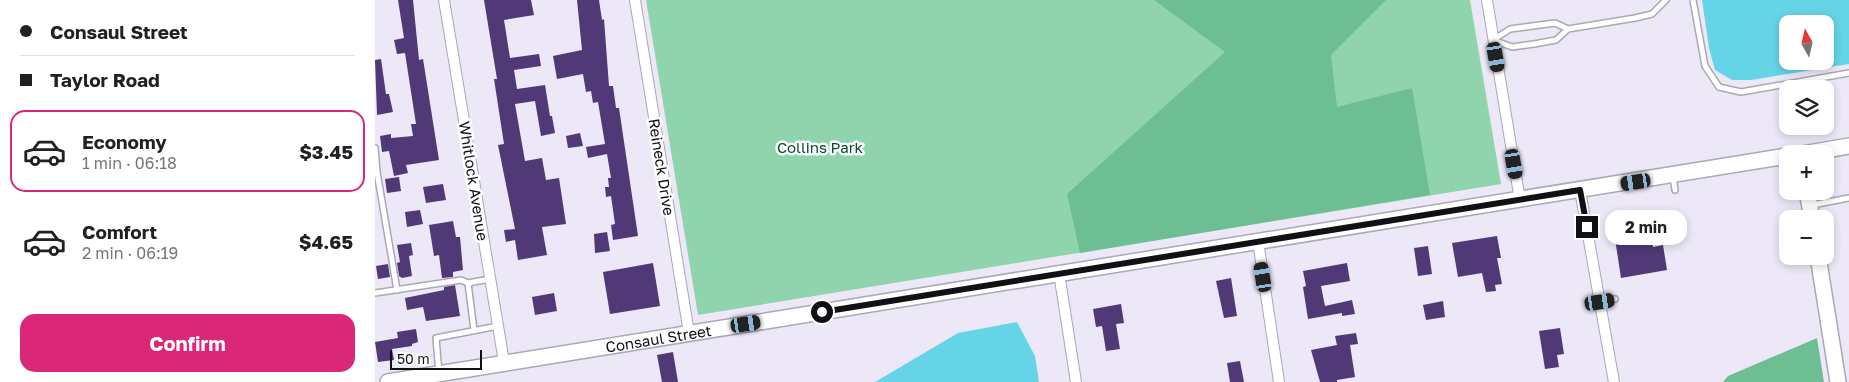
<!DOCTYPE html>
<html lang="en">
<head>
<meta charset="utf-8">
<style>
  :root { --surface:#fff; --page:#f6f6f6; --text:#202124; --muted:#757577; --line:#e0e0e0; --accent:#db2777 }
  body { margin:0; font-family:"Golos Text",sans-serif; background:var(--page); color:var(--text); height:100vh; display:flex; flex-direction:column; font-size:19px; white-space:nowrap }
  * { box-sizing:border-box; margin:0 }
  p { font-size:16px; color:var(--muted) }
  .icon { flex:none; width:28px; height:28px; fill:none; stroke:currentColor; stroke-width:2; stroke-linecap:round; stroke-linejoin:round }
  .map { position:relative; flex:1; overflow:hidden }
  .side { display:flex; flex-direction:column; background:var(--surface); width:375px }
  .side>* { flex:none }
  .banner { display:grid; align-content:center; height:110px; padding:0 20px; background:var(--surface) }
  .needle { width:32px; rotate:352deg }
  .controls { position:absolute; left:1404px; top:15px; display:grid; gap:10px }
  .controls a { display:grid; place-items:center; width:55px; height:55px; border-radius:10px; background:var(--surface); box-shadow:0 2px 8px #0003; font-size:25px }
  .scale { position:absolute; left:15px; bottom:12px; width:92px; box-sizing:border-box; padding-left:5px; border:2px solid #121015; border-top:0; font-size:14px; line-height:18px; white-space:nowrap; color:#121015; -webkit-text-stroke:4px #fff; paint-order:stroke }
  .end { position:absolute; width:22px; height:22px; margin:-11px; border:6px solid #121015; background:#fff; box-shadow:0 0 0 2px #fff }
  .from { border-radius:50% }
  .bubble { position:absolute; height:35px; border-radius:15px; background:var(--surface); box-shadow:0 2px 8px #0003; font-size:16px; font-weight:700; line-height:35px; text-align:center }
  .car { position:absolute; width:15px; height:30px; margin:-15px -8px; border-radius:6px; box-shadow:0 0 4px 1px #0007; background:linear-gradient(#222 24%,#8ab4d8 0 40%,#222 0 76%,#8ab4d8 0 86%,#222 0) }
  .banner b { display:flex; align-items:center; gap:18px; height:48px; font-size:19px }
  .banner b+b { border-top:1px solid var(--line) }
  .banner i { width:12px; height:12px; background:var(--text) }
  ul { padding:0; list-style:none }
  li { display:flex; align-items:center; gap:15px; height:82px; margin:0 10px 8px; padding:0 10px; border:2px solid transparent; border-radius:15px }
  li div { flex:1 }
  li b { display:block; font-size:19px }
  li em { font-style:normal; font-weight:700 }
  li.on { border-color:var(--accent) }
  li>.icon { width:45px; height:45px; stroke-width:1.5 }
  .primary-button { display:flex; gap:10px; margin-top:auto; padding:10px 20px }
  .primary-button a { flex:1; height:58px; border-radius:15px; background:var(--accent); color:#fff; font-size:20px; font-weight:700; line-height:58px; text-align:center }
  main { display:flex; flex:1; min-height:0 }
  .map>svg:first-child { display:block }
</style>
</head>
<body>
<main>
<section class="side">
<div class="banner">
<b><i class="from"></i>Consaul Street</b>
<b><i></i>Taylor Road</b>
</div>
<ul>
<li class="on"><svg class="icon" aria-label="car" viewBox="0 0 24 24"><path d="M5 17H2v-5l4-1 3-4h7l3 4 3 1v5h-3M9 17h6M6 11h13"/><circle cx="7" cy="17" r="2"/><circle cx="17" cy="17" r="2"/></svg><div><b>Economy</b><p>1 min · 06:18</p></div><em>$3.45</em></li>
<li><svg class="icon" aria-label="car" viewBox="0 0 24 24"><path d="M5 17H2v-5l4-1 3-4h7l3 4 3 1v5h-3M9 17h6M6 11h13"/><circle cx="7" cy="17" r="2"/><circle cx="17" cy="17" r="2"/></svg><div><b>Comfort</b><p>2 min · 06:19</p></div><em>$4.65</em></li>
</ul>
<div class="primary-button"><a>Confirm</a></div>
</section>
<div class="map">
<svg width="1474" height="382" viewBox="0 0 1474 382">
  <rect width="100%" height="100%" fill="#ede8f8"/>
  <path fill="#8fd4ad" d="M271,0H1095L1126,184L323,315Z"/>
  <g fill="#6dbf93">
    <path d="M779,0H1011L956,55L962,107L1037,88L1055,195L705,253L692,194L850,52Z"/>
    <path d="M1442,338L1449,382H1348L1353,376Z"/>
  </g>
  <g fill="#65d4e7" fill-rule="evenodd">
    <path d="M1327,0H1474V64L1376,80H1357L1340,70L1334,48ZM1412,24H1450V61H1412Z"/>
    <path d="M642,322L660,356L664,382H500L583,333Z"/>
  </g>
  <g fill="#513877">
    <path d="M23,0H38L44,60L48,59L64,160L31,165L33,173L19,176L14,151L7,152L5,136L16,134V138L38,136L36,124H41L30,53L22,54L19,40L29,38Z"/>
    <path d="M109,0H156L159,15L129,20L135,58L164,54L166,66L139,70L142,89L170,85L175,116H177L180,133L166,136L160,101L140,104L150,161L167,158L171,180L184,178L191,224L167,227L172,255L143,260L140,240L131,242L129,230L140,229L123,145L129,144L119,79H122Z"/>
    <path d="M202,0H224L227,20L229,19L234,86H238L241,108H244L263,236L238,240L236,225L240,224L236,196L231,197L230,187H234L233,178H236L232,154L213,158L211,147L230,144L223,102L218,103L216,91L211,92L208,74L182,79L178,56L207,50Z"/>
    <path d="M6,59L11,94H14L18,112L2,115L0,60Z"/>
    <path d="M205,133L208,146L193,148L191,136Z"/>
    <path d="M24,177L26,191L12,193L10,179Z"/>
    <path d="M68,184L71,200L51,203L48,187Z"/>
    <path d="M45,210L48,224L32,227L30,212Z"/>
    <path d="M1273,214L1278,247L1288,245L1292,270L1246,278L1237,219Z"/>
    <path d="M78,221L81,237H85L88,270L78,272V277L67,278L64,255L59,256L54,225Z"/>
    <path d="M232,232L235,251L220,253L219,234Z"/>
    <path d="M1122,236L1126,258H1122L1127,284L1120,285L1121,291L1111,292L1107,273L1083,277L1077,243Z"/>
    <path d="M36,243L38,255L34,256L37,276L27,278L24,276L22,263L25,262L22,245Z"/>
    <path d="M1053,246L1057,274L1043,276L1039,248Z"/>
    <path d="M278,263L285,306L235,314L228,272Z"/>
    <path d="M972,263L975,281L946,286L950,306L977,300L980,314L967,316V313L933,319L928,287L931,286L928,271Z"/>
    <path d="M13,264L15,277L3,279L1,266Z"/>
    <path d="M856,278L862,316L849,318L841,281Z"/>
    <path d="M80,285L85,316L51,321L48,307L32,310L30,298L69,290V287Z"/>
    <path d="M179,293L182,311L160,315L157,297Z"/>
    <path d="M1068,301L1070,317L1051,320L1048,305Z"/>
    <path d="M746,304L749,323L741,324L745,349L731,351L727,326L721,327L718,309Z"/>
    <path d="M1185,328L1189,354L1182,355L1184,367L1170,369L1164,331Z"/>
    <path d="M41,329L43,342L37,344V346L17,349L19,360L3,362L0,342L23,338L22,332Z"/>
    <path d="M981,333L983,344L975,345L980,377L962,380V382H945L936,350L962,345L960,336Z"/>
    <path d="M298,352L303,382H287L282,355Z"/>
    <path d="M865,361L869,382H855L852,363Z"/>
  </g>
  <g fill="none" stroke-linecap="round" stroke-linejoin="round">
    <defs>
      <g id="lane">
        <path d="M1318,0L1330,66L1344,87L1366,92L1474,73"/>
        <path d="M1193,29L1181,40L1159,44L1137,47L1118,40L1135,29L1180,23L1193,29L1260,18L1277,14L1291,0"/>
        <path d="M0,148L2,172L22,290"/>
        <path d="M1298,176L1300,190"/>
        <path d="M1437,205L1474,198"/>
        <path d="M93,283L99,330"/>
        <path d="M0,293L86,280L93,283L115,279"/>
        <path d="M1225,302L1240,299"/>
        <path d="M64,373L61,338L123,326"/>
      </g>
      <g id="street">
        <path d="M69,0L129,362"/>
        <path d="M260,0L314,333"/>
        <path d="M1112,0L1145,200"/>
        <path d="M1205,190L1239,382"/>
        <path d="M883,241L904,382"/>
        <path d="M684,273L701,382"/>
      </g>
      <g id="secondary">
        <path d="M1427,154L1474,146"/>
        <path d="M1432,191L1437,219"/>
        <path d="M1443,256L1463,382"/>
        <path id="s1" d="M13,382L1412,156"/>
      </g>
    </defs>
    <use href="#lane" stroke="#aca7b6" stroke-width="8"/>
    <use href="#street" stroke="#aca7b6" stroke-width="12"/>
    <use href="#secondary" stroke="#aca7b6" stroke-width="18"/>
    <use href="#lane" stroke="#fff" stroke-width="5"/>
    <use href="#street" stroke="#fff" stroke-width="10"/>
    <use href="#secondary" stroke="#fff" stroke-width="15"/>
  </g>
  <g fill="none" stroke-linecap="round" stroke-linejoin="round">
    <path stroke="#121015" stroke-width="6" d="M447,312L1205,190L1212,227"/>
  </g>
  <g text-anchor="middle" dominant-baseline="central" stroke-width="5" stroke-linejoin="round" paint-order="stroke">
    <g font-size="15" fill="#054a2d" stroke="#fff">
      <text x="445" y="147">Collins Park</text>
    </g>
    <g font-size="15" fill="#121015" stroke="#fff">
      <text transform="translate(287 167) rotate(81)">Reineck Drive</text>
      <text transform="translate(99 181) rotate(81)">Whitlock Avenue</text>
      <text stroke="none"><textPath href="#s1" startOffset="274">Consaul Street</textPath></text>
    </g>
  </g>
</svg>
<div class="controls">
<a><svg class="needle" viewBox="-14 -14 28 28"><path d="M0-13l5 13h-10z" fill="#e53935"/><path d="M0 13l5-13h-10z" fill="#757577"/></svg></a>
<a><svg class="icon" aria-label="layers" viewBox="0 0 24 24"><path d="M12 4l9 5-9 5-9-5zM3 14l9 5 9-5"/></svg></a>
<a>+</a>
<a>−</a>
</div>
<div class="scale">50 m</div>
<i class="end from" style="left:447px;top:312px"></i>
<i class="end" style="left:1212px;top:227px"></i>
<div class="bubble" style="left:1230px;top:210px;width:82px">2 min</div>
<i class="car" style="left:1121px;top:57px;rotate:170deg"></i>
<i class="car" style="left:1139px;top:164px;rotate:170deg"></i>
<i class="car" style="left:1261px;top:182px;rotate:261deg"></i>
<i class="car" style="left:888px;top:277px;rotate:351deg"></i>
<i class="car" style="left:1225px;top:302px;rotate:81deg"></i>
<i class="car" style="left:371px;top:324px;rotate:81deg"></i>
</div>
</main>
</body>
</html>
